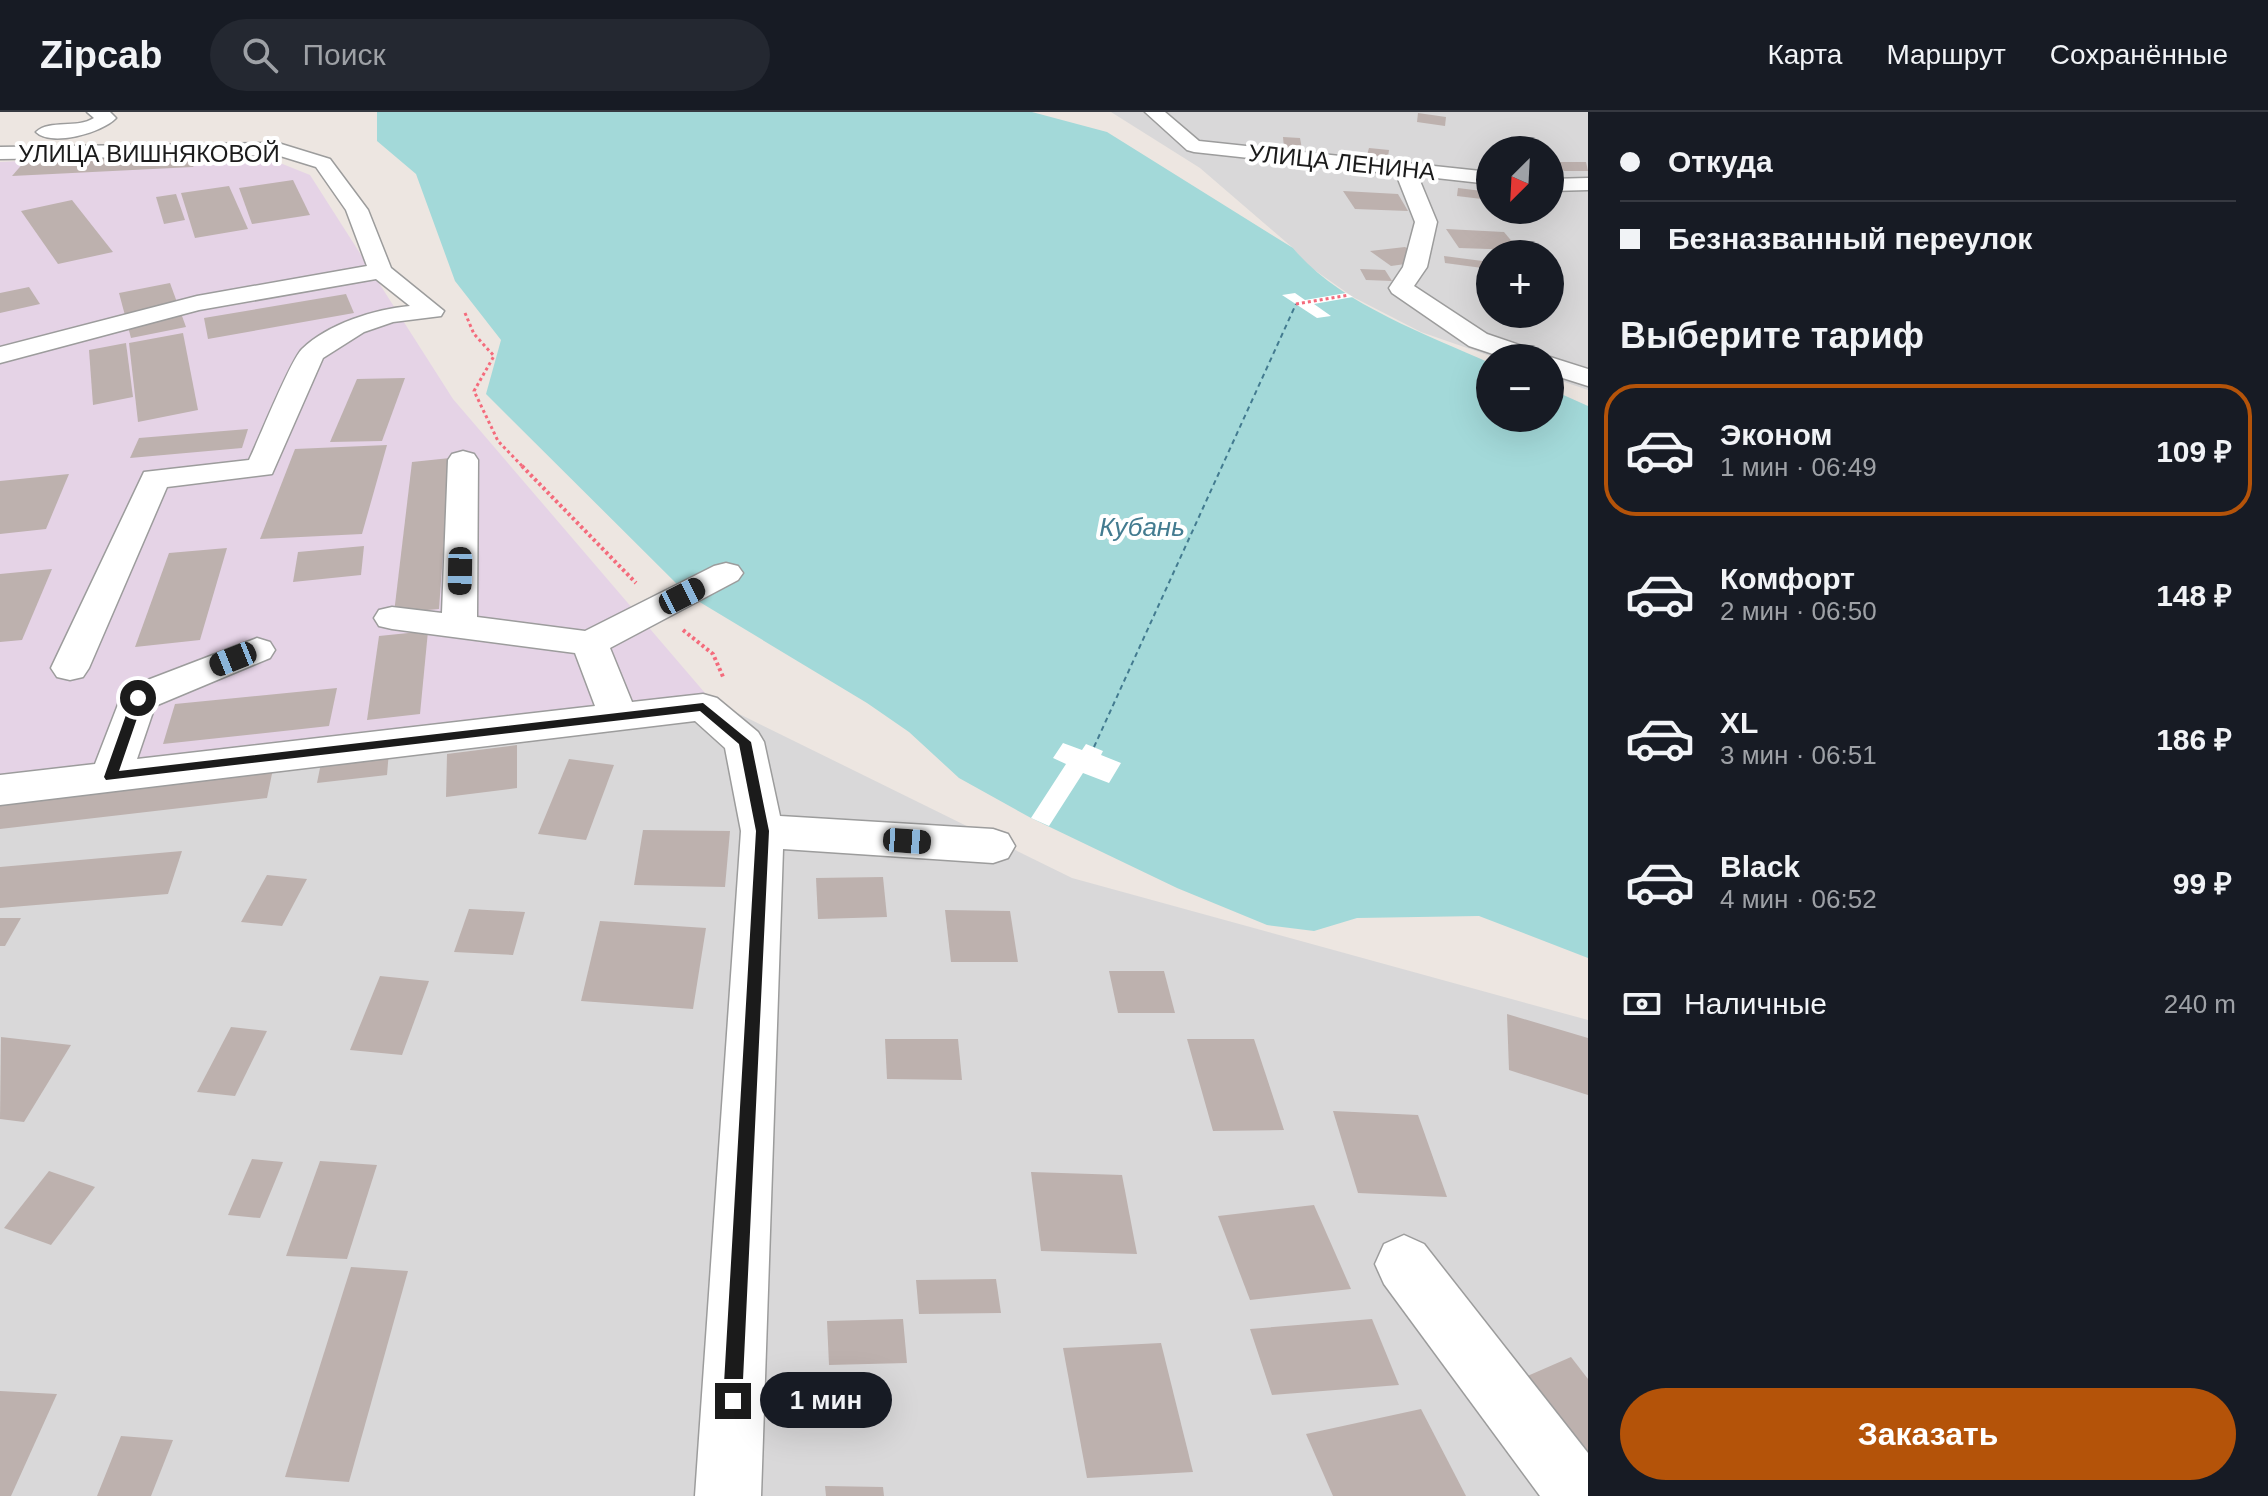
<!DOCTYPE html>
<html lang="ru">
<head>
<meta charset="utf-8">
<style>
  :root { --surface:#171b24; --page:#242831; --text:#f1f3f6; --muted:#9ea1a6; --line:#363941; --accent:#b45309 }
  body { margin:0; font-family:Helvetica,sans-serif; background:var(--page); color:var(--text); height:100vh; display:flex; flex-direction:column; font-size:30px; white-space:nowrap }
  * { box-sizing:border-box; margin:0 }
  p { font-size:26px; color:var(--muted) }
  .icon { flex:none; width:44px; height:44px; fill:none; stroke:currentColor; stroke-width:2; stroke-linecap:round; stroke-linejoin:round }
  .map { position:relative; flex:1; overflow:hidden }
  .panel { display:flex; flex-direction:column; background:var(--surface); width:680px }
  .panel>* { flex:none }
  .top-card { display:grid; align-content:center; height:176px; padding:0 32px; background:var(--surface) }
  .needle { width:52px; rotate:204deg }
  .fabs { position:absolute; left:1476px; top:24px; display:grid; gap:16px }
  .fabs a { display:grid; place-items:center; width:88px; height:88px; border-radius:50%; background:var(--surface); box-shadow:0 8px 32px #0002; font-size:40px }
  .end { position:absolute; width:36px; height:36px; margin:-18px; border:10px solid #1b1b1b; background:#fff; box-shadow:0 0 0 4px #fff }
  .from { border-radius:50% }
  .bubble { position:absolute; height:56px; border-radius:28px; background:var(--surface); box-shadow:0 8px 32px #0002; font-size:26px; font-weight:800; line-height:56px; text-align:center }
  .car { position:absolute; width:24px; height:48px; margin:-24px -12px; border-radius:10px; box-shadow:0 0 6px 2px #0007; background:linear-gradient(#222 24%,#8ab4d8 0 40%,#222 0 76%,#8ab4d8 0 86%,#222 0) }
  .top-card b { display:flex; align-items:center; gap:28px; height:76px; font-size:30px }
  .top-card b+b { border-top:2px solid var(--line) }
  .top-card i { width:20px; height:20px; background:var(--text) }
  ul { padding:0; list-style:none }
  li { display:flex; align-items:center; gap:24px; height:132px; margin:0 16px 12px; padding:0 16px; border:4px solid transparent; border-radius:32px }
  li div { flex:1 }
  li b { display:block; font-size:30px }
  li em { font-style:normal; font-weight:800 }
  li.active { border-color:var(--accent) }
  li>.icon { width:72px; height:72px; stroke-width:1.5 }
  h2 { padding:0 32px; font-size:36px; line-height:96px }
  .pay { display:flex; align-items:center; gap:20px; height:88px; padding:0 32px; font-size:30px }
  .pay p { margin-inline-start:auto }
  .primary-button { display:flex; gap:16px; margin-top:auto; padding:16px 32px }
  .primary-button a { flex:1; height:92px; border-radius:48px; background:var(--accent); color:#fff; font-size:32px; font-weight:800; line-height:92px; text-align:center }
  header { display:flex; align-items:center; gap:48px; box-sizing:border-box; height:112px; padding:0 40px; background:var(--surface); border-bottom:2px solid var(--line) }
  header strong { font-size:38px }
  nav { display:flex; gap:44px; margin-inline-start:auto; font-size:28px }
  .search { width:560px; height:72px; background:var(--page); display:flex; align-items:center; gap:20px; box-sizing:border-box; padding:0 28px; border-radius:44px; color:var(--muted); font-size:30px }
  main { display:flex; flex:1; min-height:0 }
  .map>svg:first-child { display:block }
</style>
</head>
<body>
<header>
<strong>Zipcab</strong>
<div class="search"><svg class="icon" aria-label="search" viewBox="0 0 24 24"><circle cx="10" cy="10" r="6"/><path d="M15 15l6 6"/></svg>Поиск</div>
<nav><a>Карта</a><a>Маршрут</a><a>Сохранённые</a></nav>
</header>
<main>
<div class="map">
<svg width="1588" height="1384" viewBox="0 0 1588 1384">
  <rect width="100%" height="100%" fill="#ede6e1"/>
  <g fill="#d9d8d9" fill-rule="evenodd">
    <path d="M1111,0H1588V278L1550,265V246H1496L1421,220L1353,185L1306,152L1293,136L1200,56ZM1490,38H1550V98H1490ZM1490,142H1550V202H1490Z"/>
    <path d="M711,588L1072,766L1588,908V1384H0V674Z"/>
  </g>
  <path fill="#e5d3e6" d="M201,41L265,45L310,63L453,287L711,588L0,674V50Z"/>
  <path fill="#a3d9d9" d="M377,0H1032L1107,20L1293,136C1338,191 1426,222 1490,251V306H1550V277L1588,294V846L1479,804L1357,806L1314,819L1267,813L1177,776L1031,706L959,666L909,620L867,591L688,483L486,282L501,228L455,169L416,62L377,29Z"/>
  <g fill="#fff">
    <path d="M1295,181L1305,188L1346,181L1353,185L1314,192L1331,204L1317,206L1282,183Z"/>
    <path d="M1063,631L1082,638L1086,632L1103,639L1101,643L1121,651L1109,671L1083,661L1049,714L1031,706L1066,652L1053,646Z"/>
  </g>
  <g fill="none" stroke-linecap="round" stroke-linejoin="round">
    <path stroke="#437b90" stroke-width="2" stroke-dasharray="5 4" stroke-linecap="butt" d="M1094,635L1296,192"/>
  </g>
  <g fill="#bdb1ae">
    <path d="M1418,1L1446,5L1445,14L1417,10Z"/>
    <path d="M1283,25L1300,26L1302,37L1284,36Z"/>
    <path d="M1369,36L1389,38L1388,45L1367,43Z"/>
    <path d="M202,42L193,55L12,64L25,49Z"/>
    <path d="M1551,50H1586L1588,59H1564Z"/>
    <path d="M293,68L310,103L252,112L239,76Z"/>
    <path d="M229,74L248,117L195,126L181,81Z"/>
    <path d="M1458,76L1490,80V88L1457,84Z"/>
    <path d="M1343,79L1398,82L1408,99L1355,97Z"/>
    <path d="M176,82L185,108L164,112L156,85Z"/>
    <path d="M72,88L113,140L58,152L21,99Z"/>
    <path d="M1446,117L1504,120L1519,138L1459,136Z"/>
    <path d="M1405,135L1427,149L1391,154L1370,139Z"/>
    <path d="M1444,144L1490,150V157L1445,151Z"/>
    <path d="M1360,157L1385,158L1392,169L1366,168Z"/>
    <path d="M170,171L186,215L131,226L119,181Z"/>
    <path d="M29,175L40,192L0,201V181Z"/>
    <path d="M346,182L354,201L208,227L204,206Z"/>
    <path d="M183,221L198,298L138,310L129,231Z"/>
    <path d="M126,231L133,285L93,293L89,238Z"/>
    <path d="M405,266L382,329L330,330L357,267Z"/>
    <path d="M248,317L242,336L130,346L139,326Z"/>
    <path d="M387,333L362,422L260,427L295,337Z"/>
    <path d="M450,346L439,497L394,501L412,350Z"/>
    <path d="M69,362L46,417L0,422V369Z"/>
    <path d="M364,434L361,463L293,470L298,440Z"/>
    <path d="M227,436L200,528L135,535L169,441Z"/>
    <path d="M52,457L22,528L0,530V462Z"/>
    <path d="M428,519L420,602L367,608L379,524Z"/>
    <path d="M337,576L329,614L163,632L175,592Z"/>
    <path d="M517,633V676L446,685L447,642Z"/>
    <path d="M389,639L387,663L317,671L322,646Z"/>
    <path d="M569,647L614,653L586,728L538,722Z"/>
    <path d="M274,652L267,686L0,717V683Z"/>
    <path d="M643,718L730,719L725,775L634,773Z"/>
    <path d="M182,739L168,782L0,796V755Z"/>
    <path d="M267,763L307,767L282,814L241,810Z"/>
    <path d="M883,765L887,805L818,807L816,766Z"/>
    <path d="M469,797L525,800L513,843L454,840Z"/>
    <path d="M945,798L1010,799L1018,850H951Z"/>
    <path d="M0,806H21L5,834H0Z"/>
    <path d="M600,809L706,816L693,897L581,889Z"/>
    <path d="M1109,859H1164L1175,901H1118Z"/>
    <path d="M380,864L429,869L402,943L350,938Z"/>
    <path d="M1507,902L1588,926V983L1509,958Z"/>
    <path d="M231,915L267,919L235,984L197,980Z"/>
    <path d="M1,925L71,933L24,1010L0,1007Z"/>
    <path d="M885,927H958L962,968L887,967Z"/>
    <path d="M1187,927H1254L1284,1018L1213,1019Z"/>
    <path d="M1333,999L1418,1003L1447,1085L1358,1081Z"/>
    <path d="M252,1047L283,1050L260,1106L228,1103Z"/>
    <path d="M320,1049L377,1053L347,1147L286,1144Z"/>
    <path d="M49,1059L95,1075L51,1133L4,1116Z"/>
    <path d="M1031,1060L1122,1063L1137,1142L1041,1139Z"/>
    <path d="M1314,1093L1351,1177L1250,1188L1218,1104Z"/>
    <path d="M351,1155L408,1159L349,1370L285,1365Z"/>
    <path d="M996,1167L1001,1201L919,1202L916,1168Z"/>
    <path d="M903,1207L907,1251L829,1253L827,1209Z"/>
    <path d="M1372,1207L1399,1273L1272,1283L1250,1217Z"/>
    <path d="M1161,1231L1193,1360L1087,1366L1063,1236Z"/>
    <path d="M1571,1245L1588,1267V1345L1518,1268Z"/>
    <path d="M0,1279L57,1282L11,1384H0Z"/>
    <path d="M1421,1297L1466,1384H1333L1306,1322Z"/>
    <path d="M121,1324L173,1328L151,1384H97Z"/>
    <path d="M825,1374L883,1375L884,1384H826Z"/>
  </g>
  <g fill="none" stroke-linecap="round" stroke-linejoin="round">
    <defs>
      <g id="minor">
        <path d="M87,0H110L116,6C102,21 51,35 36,20C50,7 77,17 94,6Z"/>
        <path d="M1145,0H1165L1199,29L1490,60V72L1418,64L1437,110L1427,155L1414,174L1487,222L1540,240L1544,246H1505L1469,234L1392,181L1389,176L1403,155L1415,110L1396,62L1194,40L1187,38Z"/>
        <path d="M278,31L330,47L368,98L391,156L444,199L441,204L393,210L364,220L323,246L272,362L167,375L89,556L83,565L70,568L57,565L51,556L144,360L249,348C259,327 290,249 302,237C328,212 375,197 410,194L376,167L199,198L0,251V235L197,184L367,154L346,98L316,55L277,43L0,47V35Z"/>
        <path d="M1588,66V78L1550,79V67Z"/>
        <path d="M1550,245L1588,257V274L1550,262V246H1546Z"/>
        <path d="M463,339L474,342L478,348L477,505L585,519L714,454L726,451L738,454L743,461L738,468L610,536L632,590L703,582L717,586L758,620L764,630L780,704L993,717L1008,722L1015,734L1008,746L993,751L783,737L761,1384H695L741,719L725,636L695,609L0,693V663L95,652L124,577L257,526L270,530L275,538L270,546L155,594L137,647L595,594L575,541L392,517L379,514L374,506L379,498L392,495L442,501L448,348L452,342Z"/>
        <path d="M1404,1123L1424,1132L1588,1341V1384H1540L1384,1172L1375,1152L1384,1132Z"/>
      </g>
    </defs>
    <use href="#minor" stroke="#9c9c9c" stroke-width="3"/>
    <g stroke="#f46b7c" stroke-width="3" stroke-dasharray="3 3" stroke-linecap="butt">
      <path d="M1296,192L1349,183"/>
      <path d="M465,201L474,222L494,244L474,279L498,329L524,356"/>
    </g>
    <g stroke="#f46b7c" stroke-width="4" stroke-dasharray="3 3" stroke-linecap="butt">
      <path d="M522,354L636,471"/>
      <path d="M683,518L713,542L724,567"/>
    </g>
    <use href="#minor" fill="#fff" fill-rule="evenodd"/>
  </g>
  <path fill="#1b1b1b" d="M138,582L144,586L119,659L703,591L751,630L769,719L742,1289L740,1296L733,1299L726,1296L723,1289L756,719L739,632L700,599L106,668L104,665L132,586Z"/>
  <g text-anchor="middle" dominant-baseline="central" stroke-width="8" stroke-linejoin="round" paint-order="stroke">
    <g font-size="24" fill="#1b1b1b" stroke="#fff">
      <text x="149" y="41">УЛИЦА ВИШНЯКОВОЙ</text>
      <text transform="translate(1342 50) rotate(6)">УЛИЦА ЛЕНИНА</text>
    </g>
    <g font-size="26" font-style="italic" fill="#437b90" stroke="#fff">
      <text x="1142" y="415">Кубань</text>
    </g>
  </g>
</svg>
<div class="fabs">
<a><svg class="needle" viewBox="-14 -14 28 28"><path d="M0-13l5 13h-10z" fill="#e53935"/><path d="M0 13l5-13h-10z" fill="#9ea1a6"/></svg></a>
<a>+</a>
<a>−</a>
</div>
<i class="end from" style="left:138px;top:586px"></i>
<i class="end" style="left:733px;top:1289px"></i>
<div class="bubble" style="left:760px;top:1260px;width:132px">1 мин</div>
<i class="car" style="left:460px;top:459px;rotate:181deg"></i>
<i class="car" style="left:682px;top:484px;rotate:63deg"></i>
<i class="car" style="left:233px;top:547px;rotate:248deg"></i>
<i class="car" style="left:907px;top:729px;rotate:94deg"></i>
</div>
<section class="panel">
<div class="top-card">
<b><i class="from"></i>Откуда</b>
<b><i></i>Безназванный переулок</b>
</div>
<h2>Выберите тариф</h2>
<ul>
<li class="active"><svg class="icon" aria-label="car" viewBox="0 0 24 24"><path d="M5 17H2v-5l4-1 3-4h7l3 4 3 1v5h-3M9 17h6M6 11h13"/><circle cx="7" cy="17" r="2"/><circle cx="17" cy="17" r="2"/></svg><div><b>Эконом</b><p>1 мин · 06:49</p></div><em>109 ₽</em></li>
<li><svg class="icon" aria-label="car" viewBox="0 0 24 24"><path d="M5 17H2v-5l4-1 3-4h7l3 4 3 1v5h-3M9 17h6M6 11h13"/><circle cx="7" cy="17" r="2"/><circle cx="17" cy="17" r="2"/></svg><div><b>Комфорт</b><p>2 мин · 06:50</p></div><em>148 ₽</em></li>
<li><svg class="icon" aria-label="car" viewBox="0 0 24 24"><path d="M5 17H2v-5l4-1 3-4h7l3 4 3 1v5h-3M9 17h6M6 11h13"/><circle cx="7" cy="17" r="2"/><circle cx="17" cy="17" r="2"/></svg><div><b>XL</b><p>3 мин · 06:51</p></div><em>186 ₽</em></li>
<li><svg class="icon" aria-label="car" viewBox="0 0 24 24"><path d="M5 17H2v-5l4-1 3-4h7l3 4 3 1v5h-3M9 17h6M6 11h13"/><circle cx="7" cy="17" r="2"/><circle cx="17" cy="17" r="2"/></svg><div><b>Black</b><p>4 мин · 06:52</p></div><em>99 ₽</em></li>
</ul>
<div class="pay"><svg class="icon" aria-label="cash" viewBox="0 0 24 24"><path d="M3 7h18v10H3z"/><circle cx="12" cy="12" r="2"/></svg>Наличные<p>240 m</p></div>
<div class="primary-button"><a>Заказать</a></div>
</section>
</main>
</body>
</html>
